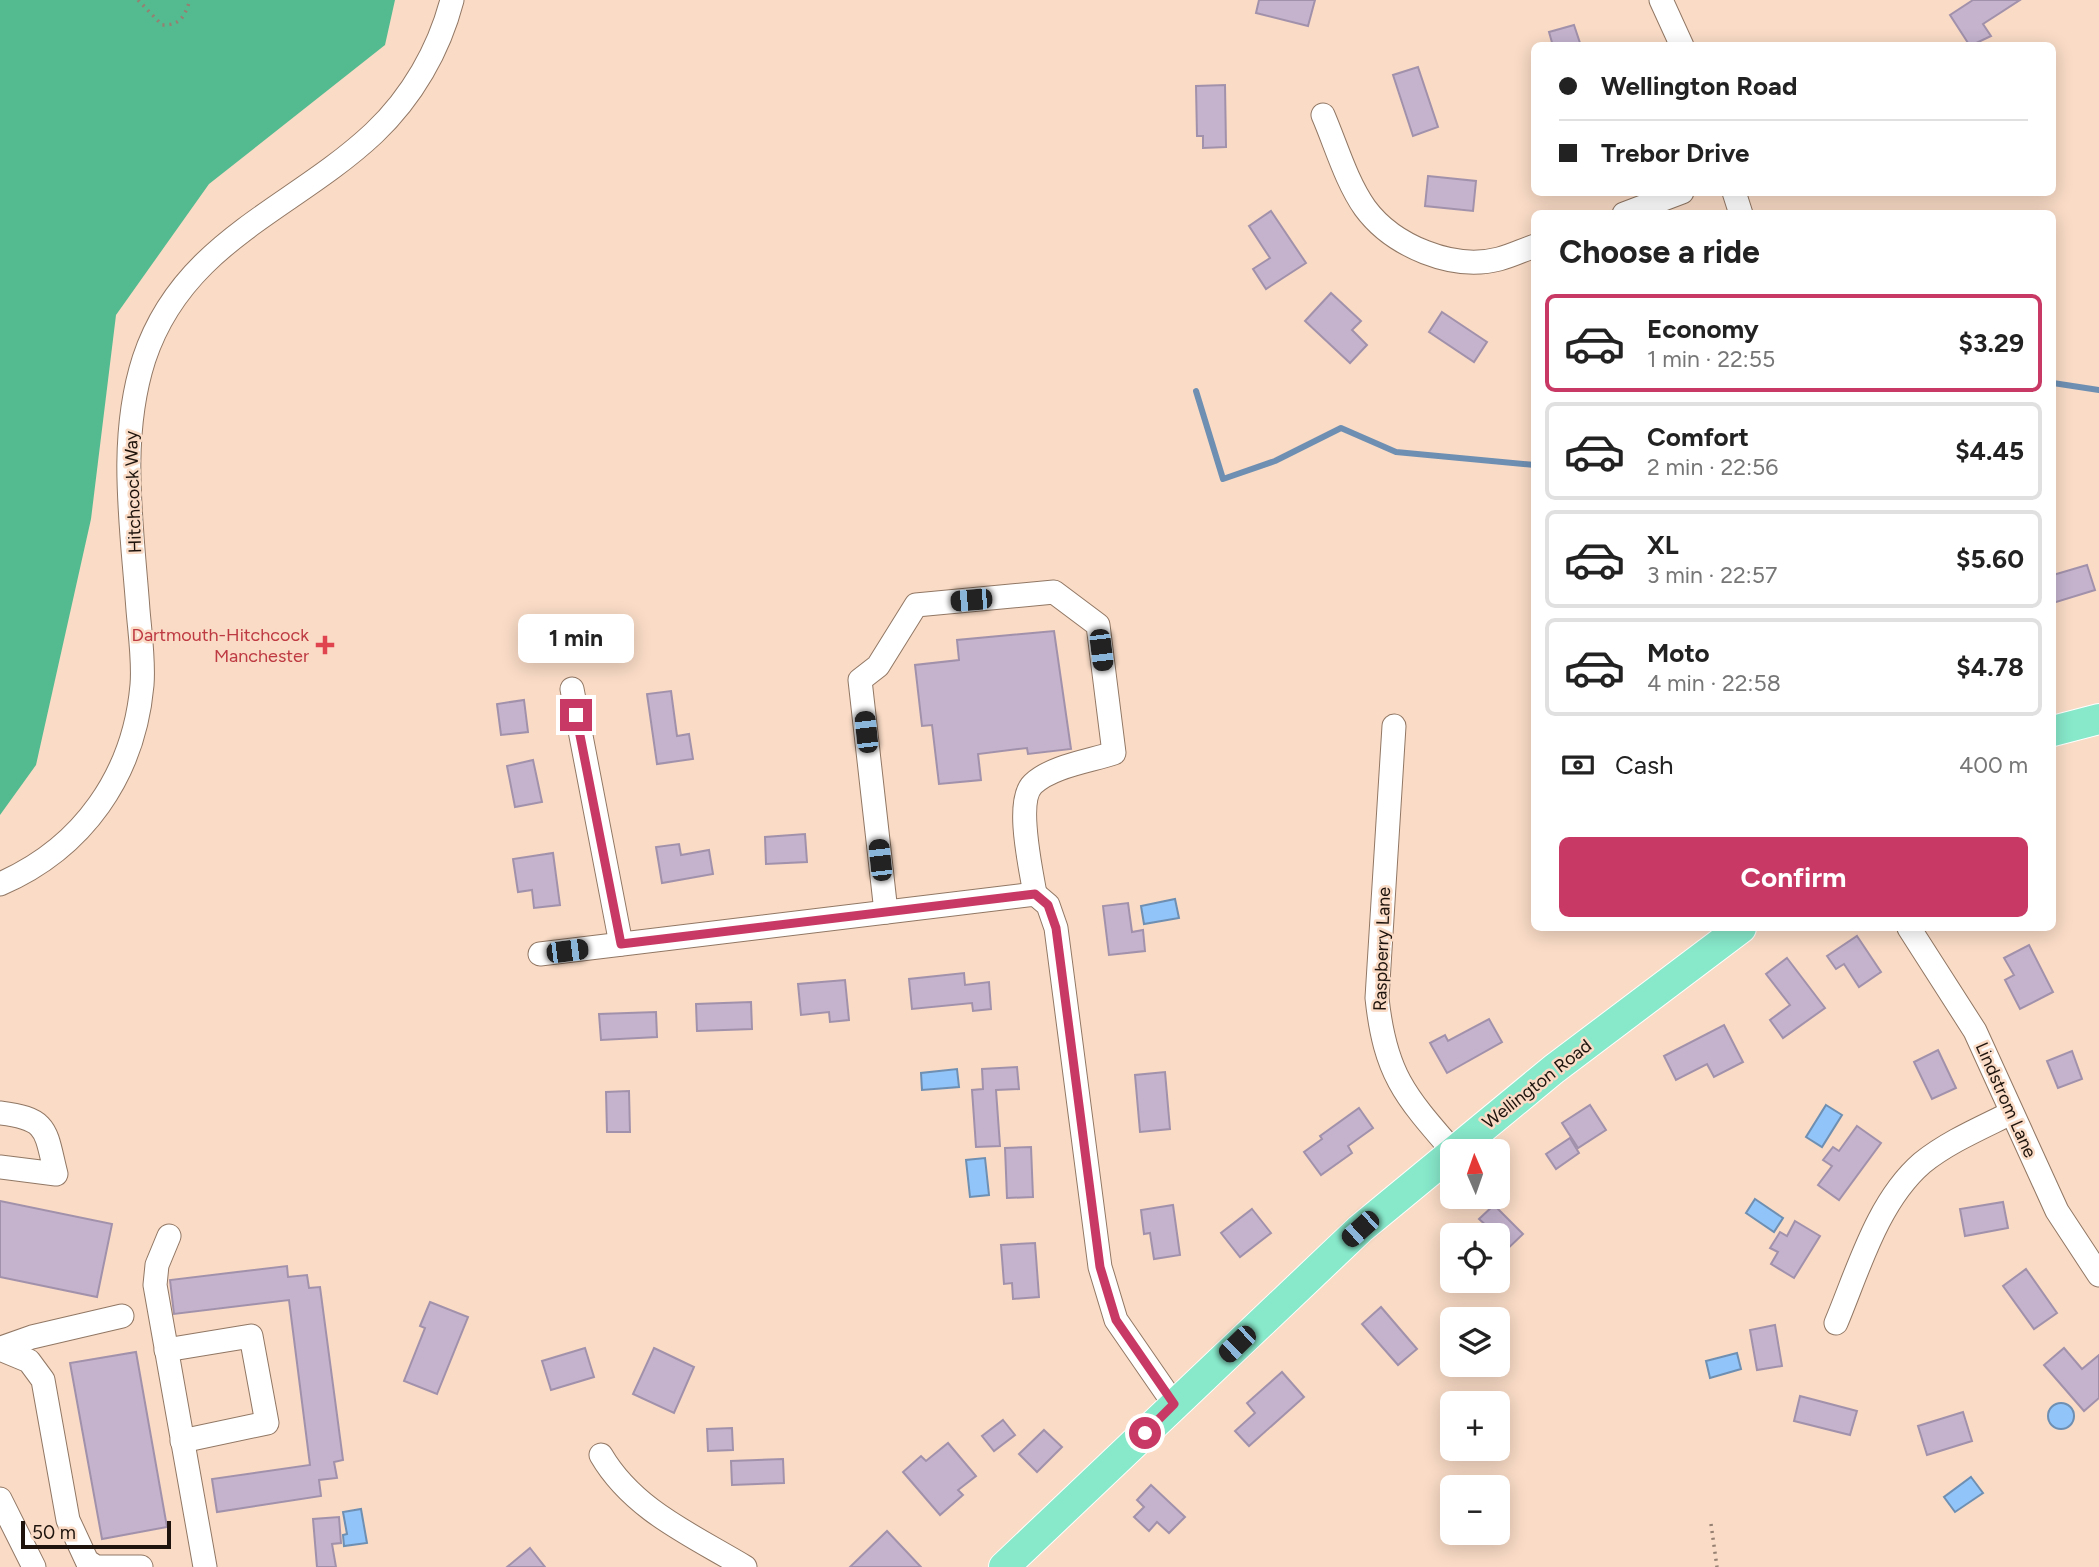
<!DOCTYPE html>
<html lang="en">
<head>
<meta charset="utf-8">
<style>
  :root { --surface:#fff; --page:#f6f6f6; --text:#222; --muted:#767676; --line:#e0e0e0; --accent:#c83a65 }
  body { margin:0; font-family:Figtree,sans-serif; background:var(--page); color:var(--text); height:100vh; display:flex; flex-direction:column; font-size:26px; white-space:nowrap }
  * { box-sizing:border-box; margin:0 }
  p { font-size:23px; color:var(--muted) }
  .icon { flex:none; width:38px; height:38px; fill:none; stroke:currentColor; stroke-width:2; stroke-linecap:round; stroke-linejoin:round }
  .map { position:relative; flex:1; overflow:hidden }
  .sheet { position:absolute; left:1531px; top:210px; width:525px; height:721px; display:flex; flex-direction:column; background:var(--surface); border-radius:10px; box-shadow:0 4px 18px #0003 }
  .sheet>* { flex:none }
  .top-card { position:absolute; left:1531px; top:42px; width:525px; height:154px; border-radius:10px; box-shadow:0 4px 18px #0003; display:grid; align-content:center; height:154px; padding:0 28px; background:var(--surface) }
  .needle { width:46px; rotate:358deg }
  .controls { position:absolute; left:1440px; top:1139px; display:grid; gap:14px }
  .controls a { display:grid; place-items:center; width:70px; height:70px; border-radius:10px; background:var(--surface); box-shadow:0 4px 18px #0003; font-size:35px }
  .scale { position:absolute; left:21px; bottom:18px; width:150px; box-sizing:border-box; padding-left:7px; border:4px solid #1e140d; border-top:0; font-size:19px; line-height:24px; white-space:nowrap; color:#1e140d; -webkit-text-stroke:5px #f9dbc6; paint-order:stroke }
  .end { position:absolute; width:32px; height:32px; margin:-16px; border:9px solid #c83a65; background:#fff; box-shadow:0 0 0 4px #fff }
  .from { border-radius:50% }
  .bubble { position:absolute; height:49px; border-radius:10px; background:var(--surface); box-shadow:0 4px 18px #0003; font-size:23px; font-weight:700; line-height:49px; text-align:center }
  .car { position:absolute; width:21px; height:42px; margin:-21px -10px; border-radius:9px; box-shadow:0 0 5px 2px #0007; background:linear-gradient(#222 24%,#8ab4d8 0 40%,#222 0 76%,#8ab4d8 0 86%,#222 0) }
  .top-card b { display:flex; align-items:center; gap:24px; height:66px; font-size:26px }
  .top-card b+b { border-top:2px solid var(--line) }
  .top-card i { width:18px; height:18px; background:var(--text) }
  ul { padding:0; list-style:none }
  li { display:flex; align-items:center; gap:21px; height:98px; margin:0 14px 10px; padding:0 14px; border:4px solid var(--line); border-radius:10px }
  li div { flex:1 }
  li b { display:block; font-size:26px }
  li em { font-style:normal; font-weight:700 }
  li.current { border-color:var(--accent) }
  li>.icon { width:63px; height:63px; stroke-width:1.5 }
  h2 { padding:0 28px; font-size:32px; line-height:84px }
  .pay { display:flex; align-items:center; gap:18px; height:77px; padding:0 28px; font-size:26px }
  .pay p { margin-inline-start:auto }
  .cta { display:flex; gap:14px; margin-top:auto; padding:14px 28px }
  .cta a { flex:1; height:80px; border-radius:10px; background:var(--accent); color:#fff; font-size:28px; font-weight:700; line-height:80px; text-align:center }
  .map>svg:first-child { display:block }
</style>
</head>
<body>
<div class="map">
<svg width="2099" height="1567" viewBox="0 0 2099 1567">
  <rect width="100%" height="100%" fill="#f9dbc6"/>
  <path fill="#54ba90" d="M0,0H395L385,45L209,184L116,315L91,519L36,765L0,815Z"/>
  <g fill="#91c4f9" stroke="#6e8fb2" stroke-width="2">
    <path d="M1175,899L1179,918L1144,924L1141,906Z"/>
    <path d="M957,1069L959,1087L922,1090L921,1073Z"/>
    <path d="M1826,1105L1842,1115L1822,1147L1806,1137Z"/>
    <path d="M985,1158L989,1195L970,1197L966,1160Z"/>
    <path d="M1755,1199L1783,1218L1774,1232L1746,1213Z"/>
    <path d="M1737,1353L1741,1369L1710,1378L1706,1361Z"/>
    <circle cx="2061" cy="1416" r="13"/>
    <path d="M1971,1477L1983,1493L1955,1512L1944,1497Z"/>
    <path d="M361,1509L367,1543L344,1546L343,1535L347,1534L343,1512Z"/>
  </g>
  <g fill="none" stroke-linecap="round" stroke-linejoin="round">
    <g stroke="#6e8fb2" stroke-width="6">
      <path d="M2053,383L2099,390"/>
      <path d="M1196,391L1223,479L1275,461L1341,428L1396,452L1535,465"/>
    </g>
  </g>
  <g fill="#c5b3ce" stroke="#a291ab" stroke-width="2">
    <path d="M1259,0H1315L1308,26L1256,13Z"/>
    <path d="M1973,0H2020L1983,24L1991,36L1970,46L1950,15Z"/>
    <path d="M1574,25L1581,46H1553L1549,32Z"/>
    <path d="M1418,67L1438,127L1413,136L1393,75Z"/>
    <path d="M1225,85L1226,147L1203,148V136H1197L1196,86Z"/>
    <path d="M1428,176L1476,181L1473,211L1425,206Z"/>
    <path d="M1271,211L1306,263L1266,289L1253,269L1270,258L1249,226Z"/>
    <path d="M1331,293L1361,321L1352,330L1367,345L1350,363L1305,321Z"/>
    <path d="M1442,312L1487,342L1474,362L1429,332Z"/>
    <path d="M2087,565L2095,590L2053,603V575Z"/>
    <path d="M1054,631L1071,749L1028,754L1027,748L978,754L981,780L939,784L932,725L922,726L915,665L959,660L957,640Z"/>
    <path d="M671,691L677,736L689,734L693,759L657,764L647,694Z"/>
    <path d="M524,700L528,732L501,735L497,704Z"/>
    <path d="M533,760L542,802L515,807L507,766Z"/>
    <path d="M805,834L807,862L766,864L765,837Z"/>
    <path d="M679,844L681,855L709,850L713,874L662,883L656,847Z"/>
    <path d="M553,853L560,905L534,908L532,890L518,892L513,859Z"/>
    <path d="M1128,903L1132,932L1143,930L1145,951L1109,955L1103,906Z"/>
    <path d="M1857,936L1881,972L1859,987L1844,964L1836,969L1827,956Z"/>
    <path d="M2029,945L2053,992L2020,1009L2005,980L2014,975L2004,958Z"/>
    <path d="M1787,958L1825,1008L1783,1038L1770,1020L1790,1005L1766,974Z"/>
    <path d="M964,973L965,985L989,982L991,1009L973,1011L972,1003L912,1009L909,979Z"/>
    <path d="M845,980L849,1020L830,1022L829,1012L801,1015L798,984Z"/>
    <path d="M751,1002L752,1029L697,1031L696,1004Z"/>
    <path d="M656,1012L657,1037L601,1040L599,1014Z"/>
    <path d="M1489,1019L1502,1042L1447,1073L1430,1043L1445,1035L1448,1041Z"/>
    <path d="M1724,1025L1743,1062L1714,1077L1707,1064L1676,1080L1664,1056Z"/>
    <path d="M1938,1050L1956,1088L1932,1099L1914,1062Z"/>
    <path d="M2072,1051L2082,1079L2058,1088L2047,1061Z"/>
    <path d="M1017,1067L1019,1089L996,1090L1000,1146L976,1147L972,1090L983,1089L982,1069Z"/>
    <path d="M1165,1072L1170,1129L1140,1132L1135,1075Z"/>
    <path d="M629,1091L630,1132H607L606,1092Z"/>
    <path d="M1590,1105L1606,1130L1578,1148L1562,1123Z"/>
    <path d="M1359,1108L1373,1128L1348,1146L1352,1153L1321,1175L1304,1152L1322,1139L1320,1136Z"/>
    <path d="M1857,1126L1881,1143L1839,1200L1818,1185L1832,1166L1823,1160L1833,1147L1839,1151Z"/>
    <path d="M1570,1138L1579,1153L1556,1169L1546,1154Z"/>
    <path d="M1031,1147L1033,1197L1007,1198L1005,1148Z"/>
    <path d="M0,1201L112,1224L97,1297L0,1277Z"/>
    <path d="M2003,1202L2008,1228L1965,1236L1960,1209Z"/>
    <path d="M1173,1205L1180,1255L1154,1259L1150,1233L1144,1234L1141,1210Z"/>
    <path d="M1494,1205L1523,1234L1498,1258V1236L1479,1219Z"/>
    <path d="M1252,1209L1271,1233L1240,1257L1221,1233Z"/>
    <path d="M1795,1221L1820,1236L1794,1278L1771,1264L1778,1252L1770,1248L1780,1232L1787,1236Z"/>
    <path d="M1035,1243L1039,1297L1013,1299L1012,1283L1004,1284L1001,1245Z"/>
    <path d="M287,1266L288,1277L307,1275L309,1288L320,1287L343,1460L334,1462L337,1478L319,1480L321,1496L217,1512L212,1479L310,1465L289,1300L174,1314L170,1280Z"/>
    <path d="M2026,1269L2057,1313L2034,1329L2003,1286Z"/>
    <path d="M430,1302L468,1317L437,1394L404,1381L425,1328L420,1326Z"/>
    <path d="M1381,1307L1417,1349L1398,1365L1362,1324Z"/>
    <path d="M1775,1325L1782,1366L1757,1370L1750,1330Z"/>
    <path d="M585,1348L594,1377L551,1390L542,1361Z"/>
    <path d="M654,1348L694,1367L674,1413L633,1394Z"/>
    <path d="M2064,1348L2082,1369L2099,1355V1398L2084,1411L2044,1365Z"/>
    <path d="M136,1352L167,1527L102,1539L70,1363Z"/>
    <path d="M1282,1372L1304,1397L1249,1446L1235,1431L1255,1413L1247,1403Z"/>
    <path d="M1800,1396L1857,1411L1850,1435L1794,1421Z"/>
    <path d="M1963,1412L1972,1441L1927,1455L1918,1426Z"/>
    <path d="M1003,1420L1015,1435L994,1451L982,1436Z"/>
    <path d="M732,1428L733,1450L708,1451L707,1429Z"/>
    <path d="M1044,1430L1062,1447L1037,1472L1019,1454Z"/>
    <path d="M948,1443L976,1476L958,1490L963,1495L940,1515L903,1472L921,1456L926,1461Z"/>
    <path d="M783,1459L784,1483L732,1485L731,1461Z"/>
    <path d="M1151,1485L1185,1517L1169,1533L1157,1522L1149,1531L1134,1517L1144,1507L1137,1500Z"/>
    <path d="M339,1517L341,1543L332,1544L336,1567H317L313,1519Z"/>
    <path d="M887,1531L921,1567H850Z"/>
    <path d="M530,1548L545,1567H507Z"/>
  </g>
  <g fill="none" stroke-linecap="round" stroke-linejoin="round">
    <defs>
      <g id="minor">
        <path d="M1661,0L1682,46"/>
        <path d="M1323,115C1336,145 1346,181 1365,208C1393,246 1453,271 1499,259C1511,256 1523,250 1535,246"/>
        <path d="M1734,192L1741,214"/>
        <path d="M1624,214L1682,192"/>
        <path d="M572,689L621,944"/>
        <path d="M1394,726L1377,998C1385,1073 1404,1095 1452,1150"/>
        <path d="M0,884C83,848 134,775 142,685C144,661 140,634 138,610C132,526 118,440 144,359C183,241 292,210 374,133C412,97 439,50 452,0"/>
        <path d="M886,912L860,680L878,666L916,605L1054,592L1098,625L1114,753C1090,761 1052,766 1033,784C1015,801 1031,869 1035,894"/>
        <path d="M1909,928L1975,1031L2057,1211L2099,1275"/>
        <path d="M540,954L1035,894L1048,905L1056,928L1100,1267L1116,1320L1174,1404"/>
        <path d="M0,1113C49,1119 45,1130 56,1174L0,1167"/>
        <path d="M169,1236L157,1265L155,1285L205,1567"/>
        <path d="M1836,1323C1858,1271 1877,1202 1922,1163C1948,1142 1981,1128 2011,1113"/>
        <path d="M1,1348L32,1337L122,1316"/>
        <path d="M0,1349L29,1361L43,1380L68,1520L87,1561L96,1567H141"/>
        <path d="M166,1350L251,1336L267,1423L182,1441"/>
        <path d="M601,1455C633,1510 692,1535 745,1567"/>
        <path d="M0,1499L34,1567"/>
      </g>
      <g id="major">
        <path d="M2053,731L2099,719"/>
        <path d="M1004,1567L1360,1229L1554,1069L1741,928"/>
      </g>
    </defs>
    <use href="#minor" stroke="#917764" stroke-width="25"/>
    <use href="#major" stroke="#fff" stroke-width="32"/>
    <g stroke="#958071" stroke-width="3.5" stroke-dasharray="2 5" stroke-linecap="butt">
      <path d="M138,0L162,25C181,25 184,17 190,0"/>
      <path d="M1711,1524L1717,1567"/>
    </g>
    <use href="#minor" stroke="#fff" stroke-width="23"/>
    <use href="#major" stroke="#87e8ca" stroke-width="30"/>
  </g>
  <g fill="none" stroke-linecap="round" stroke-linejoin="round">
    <path stroke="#c83a65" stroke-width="9" d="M576,715L621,944L1035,894L1048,905L1056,928L1100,1267L1116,1320L1174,1404L1145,1433"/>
  </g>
  <path fill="#e0444e" stroke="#f9dbc6" stroke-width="2.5" d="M321.5 634.5h7v7h7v7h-7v7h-7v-7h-7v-7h7z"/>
  <g text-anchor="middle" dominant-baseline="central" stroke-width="5" stroke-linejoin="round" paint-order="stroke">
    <g font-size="18" fill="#1e140d" stroke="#f9dbc6">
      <text transform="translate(133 492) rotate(-92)">Hitchcock Way</text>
      <text transform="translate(1382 949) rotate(-88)">Raspberry Lane</text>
      <text transform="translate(1537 1084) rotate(-38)">Wellington Road</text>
      <text transform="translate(2006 1100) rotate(66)">Lindstrom Lane</text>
    </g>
    <g font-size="18" fill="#be3a42" stroke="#f9dbc6" text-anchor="end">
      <text x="309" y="635">Dartmouth-Hitchcock<tspan x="309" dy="21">Manchester</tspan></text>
    </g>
  </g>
</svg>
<div class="controls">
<a><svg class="needle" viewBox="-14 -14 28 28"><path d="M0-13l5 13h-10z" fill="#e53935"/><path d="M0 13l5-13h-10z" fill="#767676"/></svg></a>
<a><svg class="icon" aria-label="locate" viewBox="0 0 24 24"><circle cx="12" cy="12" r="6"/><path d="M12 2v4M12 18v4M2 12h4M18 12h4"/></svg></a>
<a><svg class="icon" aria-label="layers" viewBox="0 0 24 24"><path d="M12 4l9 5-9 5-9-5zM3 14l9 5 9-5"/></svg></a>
<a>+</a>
<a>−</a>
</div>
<div class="scale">50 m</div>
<i class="end from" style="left:1145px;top:1433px"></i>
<i class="end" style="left:576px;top:715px"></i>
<div class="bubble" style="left:518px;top:614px;width:116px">1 min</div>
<i class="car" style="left:971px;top:600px;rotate:265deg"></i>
<i class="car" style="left:1101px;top:650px;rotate:173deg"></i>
<i class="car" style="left:866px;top:732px;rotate:354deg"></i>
<i class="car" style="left:880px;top:860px;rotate:354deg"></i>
<i class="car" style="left:567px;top:951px;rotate:83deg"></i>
<i class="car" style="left:1360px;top:1229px;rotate:228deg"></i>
<i class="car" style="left:1237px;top:1344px;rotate:226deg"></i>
<div class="top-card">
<b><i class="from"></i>Wellington Road</b>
<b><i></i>Trebor Drive</b>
</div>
<section class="sheet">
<h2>Choose a ride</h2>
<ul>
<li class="current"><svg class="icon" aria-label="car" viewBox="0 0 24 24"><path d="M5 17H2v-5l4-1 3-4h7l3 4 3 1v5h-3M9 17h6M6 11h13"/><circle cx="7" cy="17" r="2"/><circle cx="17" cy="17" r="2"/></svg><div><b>Economy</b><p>1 min · 22:55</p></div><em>$3.29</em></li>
<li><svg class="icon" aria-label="car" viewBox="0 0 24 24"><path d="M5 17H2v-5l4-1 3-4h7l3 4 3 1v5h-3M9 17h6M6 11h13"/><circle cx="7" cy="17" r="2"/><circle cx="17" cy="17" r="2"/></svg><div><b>Comfort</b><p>2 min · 22:56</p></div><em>$4.45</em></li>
<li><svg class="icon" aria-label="car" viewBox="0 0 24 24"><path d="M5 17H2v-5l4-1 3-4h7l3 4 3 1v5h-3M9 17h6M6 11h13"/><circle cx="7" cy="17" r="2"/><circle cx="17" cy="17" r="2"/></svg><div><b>XL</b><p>3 min · 22:57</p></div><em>$5.60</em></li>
<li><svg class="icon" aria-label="car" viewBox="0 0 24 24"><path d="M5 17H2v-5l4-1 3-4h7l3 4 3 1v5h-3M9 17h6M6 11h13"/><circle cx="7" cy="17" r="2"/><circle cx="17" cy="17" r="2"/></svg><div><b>Moto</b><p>4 min · 22:58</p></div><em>$4.78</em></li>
</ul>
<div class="pay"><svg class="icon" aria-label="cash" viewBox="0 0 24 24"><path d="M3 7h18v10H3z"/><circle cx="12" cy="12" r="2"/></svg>Cash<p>400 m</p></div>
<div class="cta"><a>Confirm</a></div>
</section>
</div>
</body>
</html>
